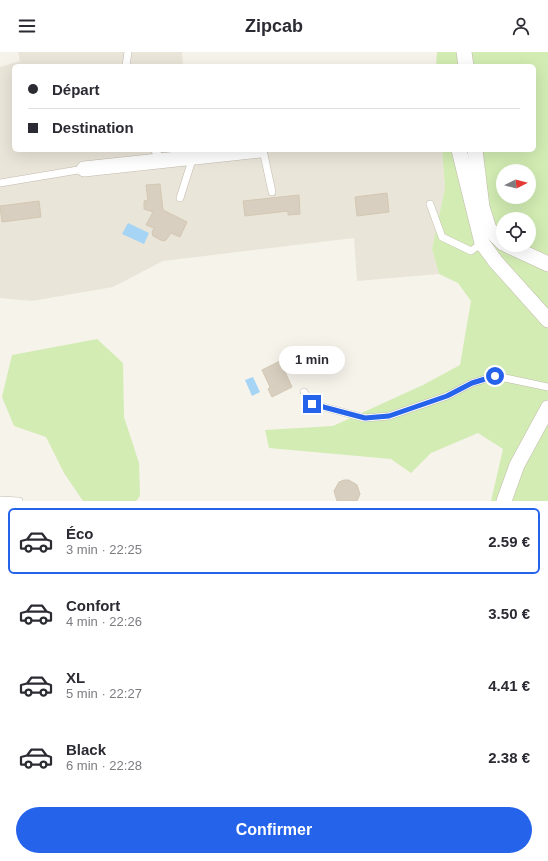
<!DOCTYPE html>
<html lang="fr">
<head>
<meta charset="utf-8">
<style>
  :root { --surface:#fff; --page:#f2f2f3; --text:#2b2b33; --muted:#7c7c81; --line:#e1e1e2; --accent:#2563eb }
  body { margin:0; font-family:Arial,sans-serif; background:var(--page); color:var(--text); height:100vh; display:flex; flex-direction:column; font-size:15px; white-space:nowrap }
  * { box-sizing:border-box; margin:0 }
  p { font-size:13px; color:var(--muted) }
  .icon { flex:none; width:22px; height:22px; fill:none; stroke:currentColor; stroke-width:2; stroke-linecap:round; stroke-linejoin:round }
  .map { position:relative; height:449px; overflow:hidden }
  .drawer { display:flex; flex-direction:column; background:var(--surface); flex:1 }
  .drawer>* { flex:none }
  .top-card { position:absolute; left:12px; top:12px; width:524px; height:88px; border-radius:6px; box-shadow:0 4px 16px #0002; display:grid; align-content:center; height:88px; padding:0 16px; background:var(--surface) }
  .needle { width:26px; rotate:84deg }
  .buttons { position:absolute; left:496px; top:112px; display:grid; gap:8px }
  .buttons a { display:grid; place-items:center; width:40px; height:40px; border-radius:50%; background:var(--surface); box-shadow:0 4px 16px #0002; font-size:20px }
  .end { position:absolute; width:18px; height:18px; margin:-9px; border:5px solid #2563eb; background:#fff; box-shadow:0 0 0 2px #fff }
  .from { border-radius:50% }
  .bubble { position:absolute; height:28px; border-radius:14px; background:var(--surface); box-shadow:0 4px 16px #0002; font-size:13px; font-weight:600; line-height:28px; text-align:center }
  .top-card b { display:flex; align-items:center; gap:14px; height:38px; font-size:15px }
  .top-card b+b { border-top:1px solid var(--line) }
  .top-card i { width:10px; height:10px; background:var(--text) }
  ul { padding:7px 0 0; list-style:none }
  li { display:flex; align-items:center; gap:12px; height:66px; margin:0 8px 6px; padding:0 8px; border:2px solid transparent; border-radius:6px }
  li div { flex:1 }
  li b { display:block; font-size:15px }
  li em { font-style:normal; font-weight:600 }
  li.on { border-color:var(--accent) }
  li>.icon { width:36px; height:36px; stroke-width:1.5 }
  .primary-button { display:flex; gap:8px; margin-top:auto; padding:8px 16px }
  .primary-button a { flex:1; height:46px; border-radius:24px; background:var(--accent); color:#fff; font-size:16px; font-weight:600; line-height:46px; text-align:center }
  header { display:flex; justify-content:space-between; align-items:center; height:52px; padding:0 16px; background:var(--surface); font-size:18px; font-weight:600 }
  .map>svg:first-child { display:block }
</style>
</head>
<body>
<header><svg class="icon" aria-label="menu" viewBox="0 0 24 24"><path d="M4 6h16M4 12h16M4 18h16"/></svg>Zipcab<svg class="icon" aria-label="person" viewBox="0 0 24 24"><circle cx="12" cy="8" r="4"/><path d="M4 21q1-7 8-7t8 7"/></svg></header>
<div class="map">
<svg width="548" height="449" viewBox="0 0 548 449">
  <rect width="100%" height="100%" fill="#f6f3eb"/>
  <path fill="#eae5d9" d="M18,0H182L183,14H14V98H442L445,136L432,197L439,222L357,229L354,186L163,209L113,235L32,249L0,246V15L20,9Z"/>
  <g fill="#d2ecb3" fill-rule="evenodd">
    <path d="M437,0H548V449H491L503,397L478,381L431,401L411,421L391,407L269,396L265,378L333,374L423,333L460,313L471,249L458,231L439,222L432,197L445,136L442,98H534V14H436ZM503,119H529V145H503ZM503,167H529V193H503Z"/>
    <path d="M97,287L123,311L124,365L139,411L140,444L136,449H83L64,421L46,385L14,374L2,345L12,303Z"/>
  </g>
  <g fill="#a6d4f4">
    <path d="M128,171L149,181L144,192L122,182Z"/>
    <path d="M253,325L260,340L252,344L245,328Z"/>
  </g>
  <g fill="#d8cfc0" stroke="#d4c7b2">
    <path d="M160,132L163,158L187,170L180,185L171,181L166,188L163,189L153,184L152,180L154,176L146,173L153,160L144,157V149L148,148L146,133Z"/>
    <path d="M387,141L389,160L357,164L355,145Z"/>
    <path d="M299,143L300,162L288,163V159L245,164L243,149Z"/>
    <path d="M39,149L41,165L2,170L0,154Z"/>
    <path d="M280,309L292,335L272,345L268,337L270,335L262,318Z"/>
    <path d="M344,428H349L357,433L360,442L357,449H337L334,439L339,430Z"/>
  </g>
  <g fill="none" stroke-linecap="round" stroke-linejoin="round">
    <defs>
      <g id="service">
        <path d="M126,14L128,0"/>
        <path d="M154,98L163,108"/>
        <path d="M263,98L272,140"/>
        <path d="M0,131L84,117"/>
        <path d="M180,146L193,105"/>
        <path d="M430,152L442,185L471,199L482,191"/>
        <path d="M304,340L312,352L365,366L389,364L447,344L472,331L495,324L548,335"/>
        <path d="M0,448L19,449"/>
      </g>
      <g id="minor">
        <path d="M464,0L466,14"/>
        <path d="M459,98L482,191L496,210L548,268"/>
        <path d="M475,98L482,155L489,177L503,191"/>
        <path d="M84,117L260,98"/>
        <path d="M507,193L548,212"/>
        <path d="M504,449L517,413L548,356"/>
      </g>
    </defs>
    <use href="#service" stroke="#c2bbad" stroke-width="8"/>
    <use href="#minor" stroke="#c2bbad" stroke-width="16"/>
    <use href="#service" stroke="#fff" stroke-width="7"/>
    <use href="#minor" stroke="#fff" stroke-width="15"/>
  </g>
  <g fill="none" stroke-linecap="round" stroke-linejoin="round">
    <path stroke="#2563eb" stroke-width="5" d="M312,352L365,366L389,364L447,344L472,331L495,324"/>
  </g>
</svg>
<div class="buttons">
<a><svg class="needle" viewBox="-14 -14 28 28"><path d="M0-13l5 13h-10z" fill="#e53935"/><path d="M0 13l5-13h-10z" fill="#7c7c81"/></svg></a>
<a><svg class="icon" aria-label="locate" viewBox="0 0 24 24"><circle cx="12" cy="12" r="6"/><path d="M12 2v4M12 18v4M2 12h4M18 12h4"/></svg></a>
</div>
<i class="end from" style="left:495px;top:324px"></i>
<i class="end" style="left:312px;top:352px"></i>
<div class="bubble" style="left:279px;top:294px;width:66px">1 min</div>
<div class="top-card">
<b><i class="from"></i>Départ</b>
<b><i></i>Destination</b>
</div>
</div>
<section class="drawer">
<ul>
<li class="on"><svg class="icon" aria-label="car" viewBox="0 0 24 24"><path d="M5 17H2v-5l4-1 3-4h7l3 4 3 1v5h-3M9 17h6M6 11h13"/><circle cx="7" cy="17" r="2"/><circle cx="17" cy="17" r="2"/></svg><div><b>Éco</b><p>3 min · 22:25</p></div><em>2.59 €</em></li>
<li><svg class="icon" aria-label="car" viewBox="0 0 24 24"><path d="M5 17H2v-5l4-1 3-4h7l3 4 3 1v5h-3M9 17h6M6 11h13"/><circle cx="7" cy="17" r="2"/><circle cx="17" cy="17" r="2"/></svg><div><b>Confort</b><p>4 min · 22:26</p></div><em>3.50 €</em></li>
<li><svg class="icon" aria-label="car" viewBox="0 0 24 24"><path d="M5 17H2v-5l4-1 3-4h7l3 4 3 1v5h-3M9 17h6M6 11h13"/><circle cx="7" cy="17" r="2"/><circle cx="17" cy="17" r="2"/></svg><div><b>XL</b><p>5 min · 22:27</p></div><em>4.41 €</em></li>
<li><svg class="icon" aria-label="car" viewBox="0 0 24 24"><path d="M5 17H2v-5l4-1 3-4h7l3 4 3 1v5h-3M9 17h6M6 11h13"/><circle cx="7" cy="17" r="2"/><circle cx="17" cy="17" r="2"/></svg><div><b>Black</b><p>6 min · 22:28</p></div><em>2.38 €</em></li>
</ul>
<div class="primary-button"><a>Confirmer</a></div>
</section>
</body>
</html>
